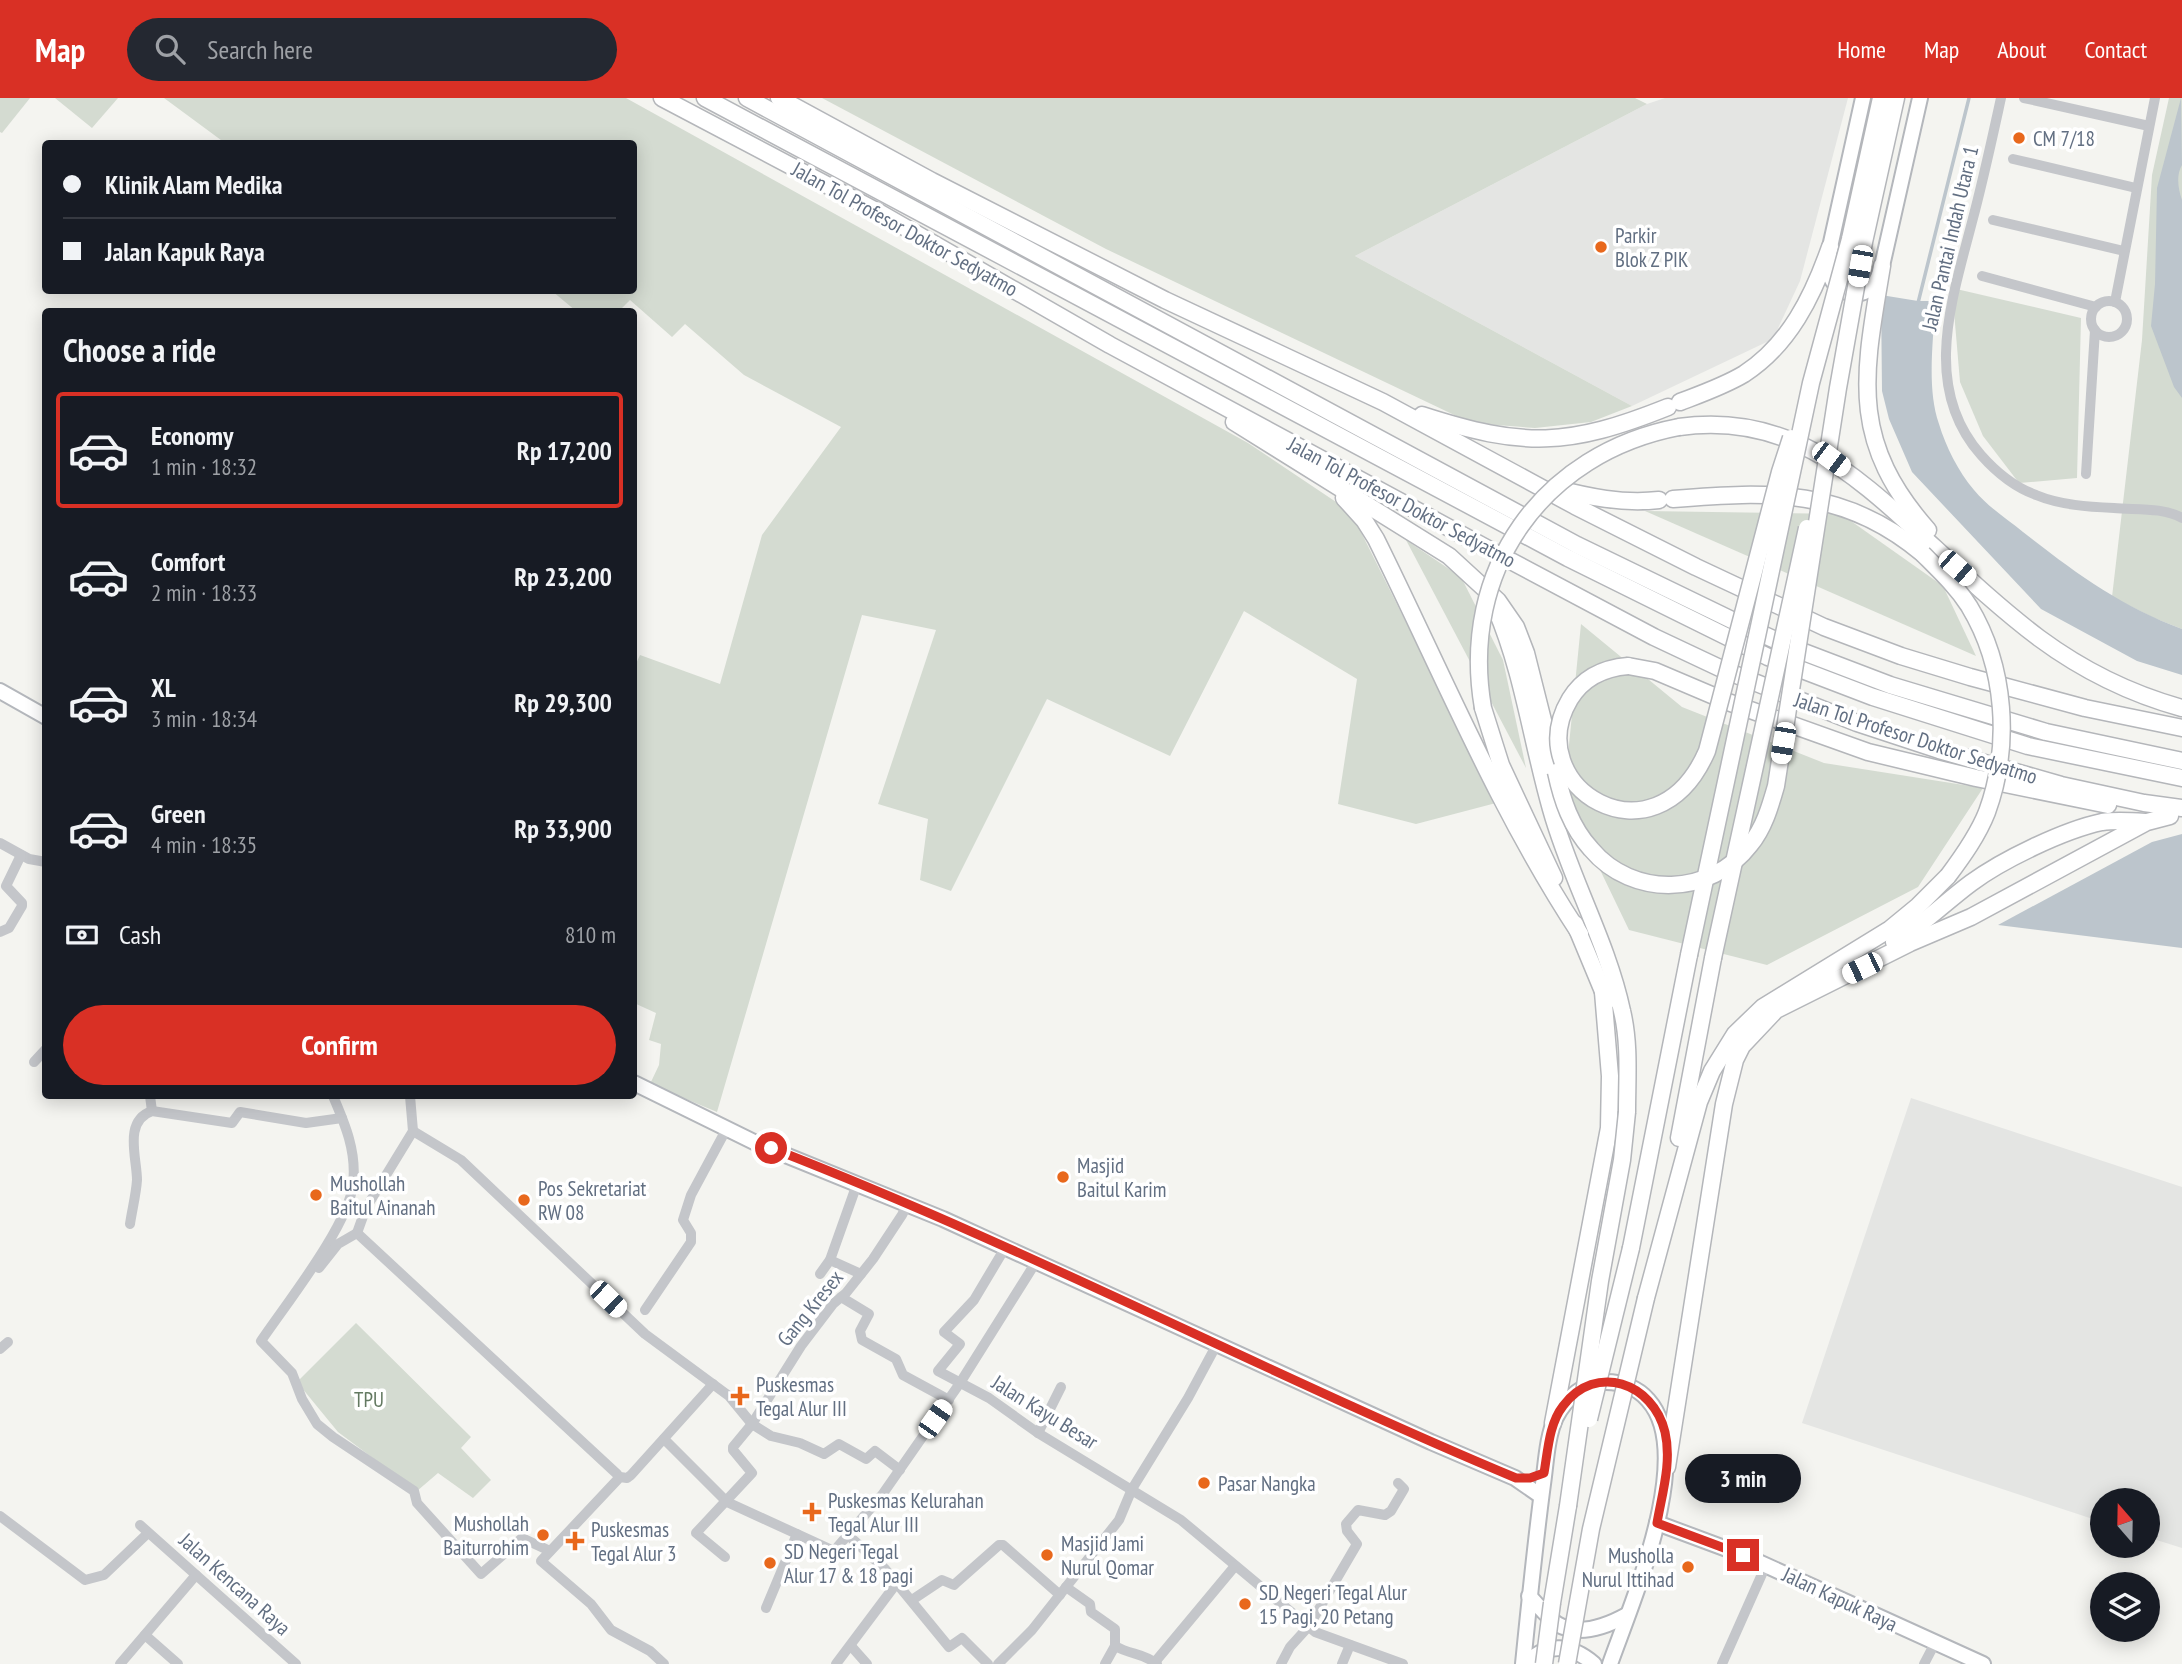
<!DOCTYPE html>
<html lang="en">
<head>
<meta charset="utf-8">
<style>
  :root { --surface:#171b24; --page:#242831; --text:#f1f3f6; --muted:#9ea1a6; --line:#363941; --accent:#d93025 }
  body { margin:0; font-family:"PT Sans Narrow",sans-serif; background:var(--page); color:var(--text); height:100vh; display:flex; flex-direction:column; font-size:26px; white-space:nowrap }
  * { box-sizing:border-box; margin:0 }
  p { font-size:23px; color:var(--muted) }
  .icon { flex:none; width:38px; height:38px; fill:none; stroke:currentColor; stroke-width:2; stroke-linecap:round; stroke-linejoin:round }
  .map { position:relative; flex:1; overflow:hidden }
  .drawer { position:absolute; left:42px; top:210px; width:595px; height:791px; display:flex; flex-direction:column; background:var(--surface); border-radius:7px; box-shadow:0 4px 18px #0003 }
  .drawer>* { flex:none }
  .banner { position:absolute; left:42px; top:42px; width:595px; height:154px; border-radius:7px; box-shadow:0 4px 18px #0003; display:grid; align-content:center; height:154px; padding:0 21px; background:var(--surface) }
  .needle { width:46px; rotate:340deg }
  .buttons { position:absolute; left:2090px; top:1390px; display:grid; gap:14px }
  .buttons a { display:grid; place-items:center; width:70px; height:70px; border-radius:50%; background:var(--surface); box-shadow:0 4px 18px #0003; font-size:35px }
  .end { position:absolute; width:32px; height:32px; margin:-16px; border:9px solid #d93025; background:#fff; box-shadow:0 0 0 4px #fff }
  .from { border-radius:50% }
  .bubble { position:absolute; height:49px; border-radius:24px; background:var(--surface); box-shadow:0 4px 18px #0003; font-size:23px; font-weight:700; line-height:49px; text-align:center }
  .car { position:absolute; width:21px; height:42px; margin:-21px -10px; border-radius:9px; box-shadow:0 0 5px 2px #0007; background:linear-gradient(#fff 24%,#345 0 40%,#fff 0 76%,#345 0 86%,#fff 0) }
  .banner b { display:flex; align-items:center; gap:24px; height:66px; font-size:26px }
  .banner b+b { border-top:2px solid var(--line) }
  .banner i { width:18px; height:18px; background:var(--text) }
  ul { padding:0; list-style:none }
  li { display:flex; align-items:center; gap:21px; height:116px; margin:0 14px 10px; padding:0 7px; border:4px solid transparent; border-radius:7px }
  li div { flex:1 }
  li b { display:block; font-size:26px }
  li em { font-style:normal; font-weight:700 }
  li.on { border-color:var(--accent) }
  li>.icon { width:63px; height:63px; stroke-width:1.5 }
  h2 { padding:0 21px; font-size:32px; line-height:84px }
  .pay { display:flex; align-items:center; gap:18px; height:77px; padding:0 21px; font-size:26px }
  .pay p { margin-inline-start:auto }
  .primary-button { display:flex; gap:14px; margin-top:auto; padding:14px 21px }
  .primary-button a { flex:1; height:80px; border-radius:42px; background:var(--accent); color:#fff; font-size:28px; font-weight:700; line-height:80px; text-align:center }
  header { display:flex; align-items:center; gap:42px; box-sizing:border-box; height:98px; padding:0 35px; background:var(--accent); color:#fff }
  header strong { font-size:33px }
  nav { display:flex; gap:38px; margin-inline-start:auto; font-size:24px }
  .search { width:490px; height:63px; background:var(--page); display:flex; align-items:center; gap:18px; box-sizing:border-box; padding:0 24px; border-radius:38px; color:var(--muted); font-size:26px }
  .map>svg:first-child { display:block }
</style>
</head>
<body>
<header>
<strong>Map</strong>
<div class="search"><svg class="icon" aria-label="search" viewBox="0 0 24 24"><circle cx="10" cy="10" r="6"/><path d="M15 15l6 6"/></svg>Search here</div>
<nav><a>Home</a><a>Map</a><a>About</a><a>Contact</a></nav>
</header>
<div class="map">
<svg width="2182" height="1566" viewBox="0 0 2182 1566">
  <rect width="100%" height="100%" fill="#f4f4f0"/>
  <g fill="#e4e5e3">
    <path d="M1665,0H1848L1800,183L1773,241L1632,308L1355,158L1647,6Z"/>
    <path d="M1911,1000L2182,1089V1450L2147,1439V1402H2102V1424L1802,1325Z"/>
  </g>
  <g fill="#d4dbd1">
    <path d="M0,0H30L2,35L0,34Z"/>
    <path d="M55,0H118L92,30Z"/>
    <path d="M164,0H626L1248,345L1351,414L1496,705L1416,726L1338,706L1357,581L1244,513L1170,658L1047,601L951,793L920,782L928,721L878,706L936,532L862,517L717,1014L650,986L659,967L661,946L649,942L656,915L634,905V570L640,557L720,586L762,437L841,329L744,277L685,226L672,239L630,202L619,213H576L552,193L634,192V46L225,45Z"/>
    <path d="M822,0H1635L1647,6L1355,158L1632,308L1591,324L1535,330L1471,325L1106,151Z"/>
    <path d="M2169,0H2182V531L2154,520L2112,499L2142,242L2152,77Z"/>
    <path d="M1952,190L2081,220L2077,380L2019,385L1983,338L1960,284Z"/>
    <path d="M1645,413L1841,416L1943,488L1976,558Z"/>
    <path d="M1406,442L1461,479L1503,562L1526,670Z"/>
    <path d="M1581,526L1682,609L1824,665L1983,690L1918,789L1767,867L1629,832L1564,697Z"/>
    <path d="M356,1225L471,1339L461,1350L491,1382L473,1400L438,1375L417,1393L338,1334L297,1284Z"/>
  </g>
  <g fill="#bcc5cc">
    <path d="M2181,0L2182,67C2176,77 2178,91 2182,102V300L2174,289L2151,228L2155,186L2157,90Z"/>
    <path d="M1881,197L1918,203H1935C1934,242 1926,288 1939,326C1946,349 1958,373 1974,392C1988,409 2006,420 2023,434C2074,474 2120,508 2182,531V577L2137,563L2041,511L1912,374L1889,321L1882,293Z"/>
    <path d="M2182,736V850L1998,827L2152,744Z"/>
  </g>
  <g fill="none" stroke-linecap="round" stroke-linejoin="round">
    <path stroke="#bcc5cc" stroke-width="3.5" d="M1918,205L1969,0"/>
    <defs>
      <g id="major">
        <path d="M1863,0L1830,149C1829,158 1827,168 1830,177C1836,195 1858,202 1872,189C1877,184 1880,175 1882,168L1920,0"/>
        <path d="M0,593L46,619"/>
        <path d="M634,985L756,1045L943,1121L1431,1344L1515,1380L1541,1398"/>
        <path d="M1657,1425L1743,1457L1983,1566"/>
        <path d="M1529,1498C1538,1507 1547,1519 1557,1526C1579,1539 1607,1528 1627,1517"/>
        <path d="M1523,1566C1529,1506 1535,1446 1543,1386C1546,1365 1547,1338 1556,1319C1566,1300 1584,1284 1606,1284C1622,1284 1638,1290 1648,1302C1697,1356 1631,1506 1610,1566"/>
        <path d="M1526,1566C1547,1543 1572,1547 1594,1566"/>
      </g>
      <g id="highway">
        <path d="M662,0L880,115L1110,247L1492,453L1654,539L1724,572L1857,625L1939,652L2061,687L2144,705L2182,710"/>
        <path d="M705,0L1568,460L1768,559L1873,599L2028,648L2182,680"/>
        <path d="M747,0L1577,447L1738,525L1793,550L1890,587L2046,634L2182,663"/>
        <path d="M779,0L932,83L1165,202L1383,304L1575,408L1696,469L1824,529L1901,558L1970,579L2085,610L2182,630"/>
        <path d="M1850,141L1881,0"/>
        <path d="M1864,144L1896,0"/>
        <path d="M1882,168C1864,276 1848,342 1928,432"/>
        <path d="M1680,304C1701,296 1724,288 1744,276C1789,247 1813,198 1830,149"/>
        <path d="M1422,317C1524,350 1568,349 1668,309"/>
        <path d="M1234,324L1449,458L1498,503L1516,529L1526,555L1556,674"/>
        <path d="M1679,329C1784,314 1851,372 1922,438C1960,473 1998,509 2039,540C2081,571 2131,596 2182,610"/>
        <path d="M1554,390C1589,399 1622,406 1659,402"/>
        <path d="M1344,400L1364,422L1376,441C1442,574 1498,712 1580,836"/>
        <path d="M1673,401C1770,393 1845,390 1923,456"/>
        <path d="M1496,511C1523,574 1532,645 1551,711C1570,780 1607,843 1622,913C1630,946 1627,980 1627,1014"/>
        <path d="M1628,568L1655,573L1728,604L1868,654L1976,680L2108,707"/>
        <path d="M1483,610L1501,667L1554,780"/>
        <path d="M1575,826L1607,903"/>
        <path d="M1894,844C1922,828 1944,805 1971,785C2002,762 2064,732 2102,724C2116,722 2131,723 2145,724"/>
        <path d="M1679,1040L1713,860"/>
        <path d="M1631,1150L1689,857"/>
        <path d="M1646,1200L1699,1004L1712,973L1735,936L1763,909L1890,831L1918,808L1948,778"/>
        <path d="M1553,1325L1609,1030L1610,978L1603,894"/>
        <path d="M1667,1369L1724,1006L1735,962L1742,948L1776,912L1910,845L1971,819L2147,724L2170,718"/>
        <path d="M1552,1505L1568,1408"/>
      </g>
    </defs>
    <use href="#major" stroke="#b4b7bc" stroke-width="18"/>
    <use href="#highway" stroke="#b4b6ba" stroke-width="19"/>
    <g stroke="#c4c6ca" stroke-width="10">
      <path d="M2001,0C1992,41 1983,83 1972,124C1952,202 1921,289 1981,357C1996,374 2014,389 2036,397C2060,407 2089,409 2114,410C2136,412 2163,409 2182,420"/>
      <path d="M2024,0L2149,28"/>
      <path d="M2013,61L2136,90"/>
      <path d="M1993,122L2124,153"/>
      <path d="M1982,178L2096,209"/>
      <circle cx="2109" cy="221" r="18"/>
      <path d="M2115,204L2155,0"/>
      <path d="M2086,376L2095,232"/>
      <path d="M0,745L29,761L46,764"/>
      <path d="M0,834L9,830L22,808V805L6,788L21,757"/>
      <path d="M34,964L46,951"/>
      <path d="M150,998L152,1013"/>
      <path d="M333,998C345,1026 357,1054 353,1086C349,1127 286,1206 261,1243L292,1275L302,1301L317,1326L333,1339L414,1393L417,1405L481,1476L522,1440L550,1453"/>
      <path d="M413,1033L461,1062L645,1236L729,1298L752,1326L771,1338L800,1345L824,1356L839,1346L866,1361L875,1353L900,1372"/>
      <path d="M130,1126C132,1112 136,1097 137,1082C137,1060 123,1023 152,1013L232,1025L240,1014L306,1025L342,1020"/>
      <path d="M357,1135L617,1376"/>
      <path d="M357,1135L366,1110L413,1033L410,998"/>
      <path d="M1005,1150L974,1202L944,1234L960,1246L938,1273L989,1300L1038,1335L1181,1422L1315,1534L1403,1566"/>
      <path d="M830,1162L861,1176"/>
      <path d="M319,1170L338,1146L357,1135"/>
      <path d="M820,1176L830,1162L857,1086"/>
      <path d="M841,1199L869,1216L860,1233L862,1242L896,1261L903,1277L949,1302"/>
      <path d="M645,1212L691,1144V1135L683,1122L691,1097L727,1030"/>
      <path d="M0,1251L8,1244"/>
      <path d="M1038,1335L1061,1289"/>
      <path d="M664,1341L727,1404L834,1453L882,1397L960,1285L1036,1164"/>
      <path d="M0,1418L85,1482L104,1477L148,1435"/>
      <path d="M140,1427L296,1566"/>
      <path d="M848,1437L885,1471L949,1549L962,1540L988,1566"/>
      <path d="M725,1459L696,1435L752,1375L733,1352V1349L752,1326L801,1248L833,1206L846,1195L873,1161L902,1117L907,1107"/>
      <path d="M1066,1489L1090,1506L1091,1514L1115,1531V1548C1131,1557 1143,1555 1157,1566"/>
      <path d="M912,1502L942,1482L954,1487L956,1485L999,1447H1003L1060,1497"/>
      <path d="M766,1510L797,1436"/>
      <path d="M145,1537L178,1566"/>
      <path d="M851,1548L867,1566"/>
      <path d="M1155,1564L1235,1468"/>
      <path d="M120,1566L196,1477"/>
      <path d="M664,1566L650,1553L611,1532L591,1506L541,1463L620,1379L627,1380L631,1377L713,1286"/>
      <path d="M836,1566L896,1486"/>
      <path d="M998,1566L1032,1532L1119,1422L1132,1391L1188,1300L1217,1246"/>
      <path d="M1105,1566L1115,1548"/>
      <path d="M1281,1566L1290,1549L1309,1528L1357,1446L1347,1433L1346,1426L1358,1412L1385,1417L1391,1413L1404,1391L1398,1385"/>
      <path d="M1342,1566L1350,1547"/>
      <path d="M1722,1566L1766,1467"/>
      <path d="M1924,1566L1935,1545"/>
    </g>
    <use href="#major" stroke="#fff" stroke-width="14"/>
    <use href="#highway" stroke="#fff" stroke-width="16"/>
    <defs>
      <g id="highway-bridge">
        <path d="M1923,456C1940,473 1956,488 1969,508C2006,569 2011,648 1987,714C1978,737 1963,758 1948,778"/>
        <path d="M1628,568C1603,570 1583,580 1570,601C1518,688 1655,773 1707,653L1780,374L1791,340"/>
        <path d="M1483,610C1459,472 1543,355 1679,329"/>
        <path d="M1556,674C1562,702 1571,729 1591,751C1633,801 1711,798 1750,747C1764,730 1770,709 1776,688L1838,290L1864,144"/>
        <path d="M1689,857L1811,285L1850,141"/>
        <path d="M1713,860L1807,430"/>
        <path d="M1589,1321L1631,1150"/>
        <path d="M1568,1408L1600,1183L1622,1062L1627,1014"/>
        <path d="M1544,1566L1552,1505"/>
        <path d="M1567,1566L1591,1431L1646,1200"/>
      </g>
    </defs>
    <use href="#highway-bridge" stroke="#b4b6ba" stroke-width="19" stroke-linecap="butt"/>
    <use href="#highway-bridge" stroke="#fff" stroke-width="16"/>
  </g>
  <g fill="none" stroke-linecap="round" stroke-linejoin="round">
    <path stroke="#d93025" stroke-width="9" d="M771,1050C1024,1148 1265,1275 1516,1380H1530L1544,1375C1548,1352 1549,1326 1563,1308C1596,1264 1653,1285 1665,1334C1672,1364 1662,1396 1657,1425L1743,1457"/>
  </g>
  <g fill="#e8681c" stroke="#fff" stroke-width="2.5">
    <circle cx="2019" cy="40" r="7"/>
    <circle cx="1601" cy="149" r="7"/>
    <circle cx="1063" cy="1079" r="7"/>
    <circle cx="316" cy="1097" r="7"/>
    <circle cx="524" cy="1102" r="7"/>
    <path d="M736.5 1287.5h7v7h7v7h-7v7h-7v-7h-7v-7h7z"/>
    <circle cx="1204" cy="1385" r="7"/>
    <path d="M808.5 1403.5h7v7h7v7h-7v7h-7v-7h-7v-7h7z"/>
    <circle cx="543" cy="1437" r="7"/>
    <path d="M571.5 1432.5h7v7h7v7h-7v7h-7v-7h-7v-7h7z"/>
    <circle cx="1047" cy="1457" r="7"/>
    <circle cx="770" cy="1465" r="7"/>
    <circle cx="1688" cy="1469" r="7"/>
    <circle cx="1245" cy="1506" r="7"/>
  </g>
  <g text-anchor="middle" dominant-baseline="central" stroke-width="7" stroke-linejoin="round" paint-order="stroke">
    <g font-size="21" fill="#626f82" stroke="#fff" text-anchor="start">
      <text x="2033" y="40">CM 7/18</text>
      <text x="1615" y="137">Parkir<tspan x="1615" dy="24">Blok Z PIK</tspan></text>
      <text x="1077" y="1067">Masjid<tspan x="1077" dy="24">Baitul Karim</tspan></text>
      <text x="330" y="1085">Mushollah<tspan x="330" dy="24">Baitul Ainanah</tspan></text>
      <text x="538" y="1090">Pos Sekretariat<tspan x="538" dy="24">RW 08</tspan></text>
      <text x="756" y="1286">Puskesmas<tspan x="756" dy="24">Tegal Alur III</tspan></text>
      <text x="1218" y="1385">Pasar Nangka</text>
      <text x="828" y="1402">Puskesmas Kelurahan<tspan x="828" dy="24">Tegal Alur III</tspan></text>
      <text x="529" y="1425" text-anchor="end">Mushollah<tspan x="529" dy="24">Baiturrohim</tspan></text>
      <text x="591" y="1431">Puskesmas<tspan x="591" dy="24">Tegal Alur 3</tspan></text>
      <text x="1061" y="1445">Masjid Jami<tspan x="1061" dy="24">Nurul Qomar</tspan></text>
      <text x="784" y="1453">SD Negeri Tegal<tspan x="784" dy="24">Alur 17 &amp; 18 pagi</tspan></text>
      <text x="1674" y="1457" text-anchor="end">Musholla<tspan x="1674" dy="24">Nurul Ittihad</tspan></text>
      <text x="1259" y="1494">SD Negeri Tegal Alur<tspan x="1259" dy="24">15 Pagi, 20 Petang</tspan></text>
    </g>
    <g font-size="21" fill="#626f82" stroke="#fff">
      <text transform="translate(905 131) rotate(29)">Jalan Tol Profesor Doktor Sedyatmo</text>
      <text transform="translate(1950 140) rotate(-77)">Jalan Pantai Indah Utara 1</text>
      <text transform="translate(1402 404) rotate(28)">Jalan Tol Profesor Doktor Sedyatmo</text>
      <text transform="translate(1916 640) rotate(18)">Jalan Tol Profesor Doktor Sedyatmo</text>
      <text transform="translate(810 1210) rotate(-51)">Gang Kresex</text>
      <text transform="translate(1045 1314) rotate(32)">Jalan Kayu Besar</text>
      <text transform="translate(235 1486) rotate(42)">Jalan Kencana Raya</text>
      <text transform="translate(1840 1501) rotate(25)">Jalan Kapuk Raya</text>
    </g>
    <g font-size="21" fill="#637961" stroke="#fff">
      <text x="369" y="1301">TPU</text>
    </g>
  </g>
</svg>
<div class="buttons">
<a><svg class="needle" viewBox="-14 -14 28 28"><path d="M0-13l5 13h-10z" fill="#e53935"/><path d="M0 13l5-13h-10z" fill="#9ea1a6"/></svg></a>
<a><svg class="icon" aria-label="layers" viewBox="0 0 24 24"><path d="M12 4l9 5-9 5-9-5zM3 14l9 5 9-5"/></svg></a>
</div>
<i class="end from" style="left:771px;top:1050px"></i>
<i class="end" style="left:1743px;top:1457px"></i>
<div class="bubble" style="left:1685px;top:1356px;width:116px">3 min</div>
<i class="car" style="left:1860px;top:168px;rotate:190deg"></i>
<i class="car" style="left:1831px;top:361px;rotate:127deg"></i>
<i class="car" style="left:1957px;top:470px;rotate:131deg"></i>
<i class="car" style="left:1783px;top:645px;rotate:190deg"></i>
<i class="car" style="left:1862px;top:870px;rotate:244deg"></i>
<i class="car" style="left:608px;top:1201px;rotate:134deg"></i>
<i class="car" style="left:935px;top:1321px;rotate:35deg"></i>
<div class="banner">
<b><i class="from"></i>Klinik Alam Medika</b>
<b><i></i>Jalan Kapuk Raya</b>
</div>
<section class="drawer">
<h2>Choose a ride</h2>
<ul>
<li class="on"><svg class="icon" aria-label="car" viewBox="0 0 24 24"><path d="M5 17H2v-5l4-1 3-4h7l3 4 3 1v5h-3M9 17h6M6 11h13"/><circle cx="7" cy="17" r="2"/><circle cx="17" cy="17" r="2"/></svg><div><b>Economy</b><p>1 min · 18:32</p></div><em>Rp 17,200</em></li>
<li><svg class="icon" aria-label="car" viewBox="0 0 24 24"><path d="M5 17H2v-5l4-1 3-4h7l3 4 3 1v5h-3M9 17h6M6 11h13"/><circle cx="7" cy="17" r="2"/><circle cx="17" cy="17" r="2"/></svg><div><b>Comfort</b><p>2 min · 18:33</p></div><em>Rp 23,200</em></li>
<li><svg class="icon" aria-label="car" viewBox="0 0 24 24"><path d="M5 17H2v-5l4-1 3-4h7l3 4 3 1v5h-3M9 17h6M6 11h13"/><circle cx="7" cy="17" r="2"/><circle cx="17" cy="17" r="2"/></svg><div><b>XL</b><p>3 min · 18:34</p></div><em>Rp 29,300</em></li>
<li><svg class="icon" aria-label="car" viewBox="0 0 24 24"><path d="M5 17H2v-5l4-1 3-4h7l3 4 3 1v5h-3M9 17h6M6 11h13"/><circle cx="7" cy="17" r="2"/><circle cx="17" cy="17" r="2"/></svg><div><b>Green</b><p>4 min · 18:35</p></div><em>Rp 33,900</em></li>
</ul>
<div class="pay"><svg class="icon" aria-label="cash" viewBox="0 0 24 24"><path d="M3 7h18v10H3z"/><circle cx="12" cy="12" r="2"/></svg>Cash<p>810 m</p></div>
<div class="primary-button"><a>Confirm</a></div>
</section>
</div>
</body>
</html>
